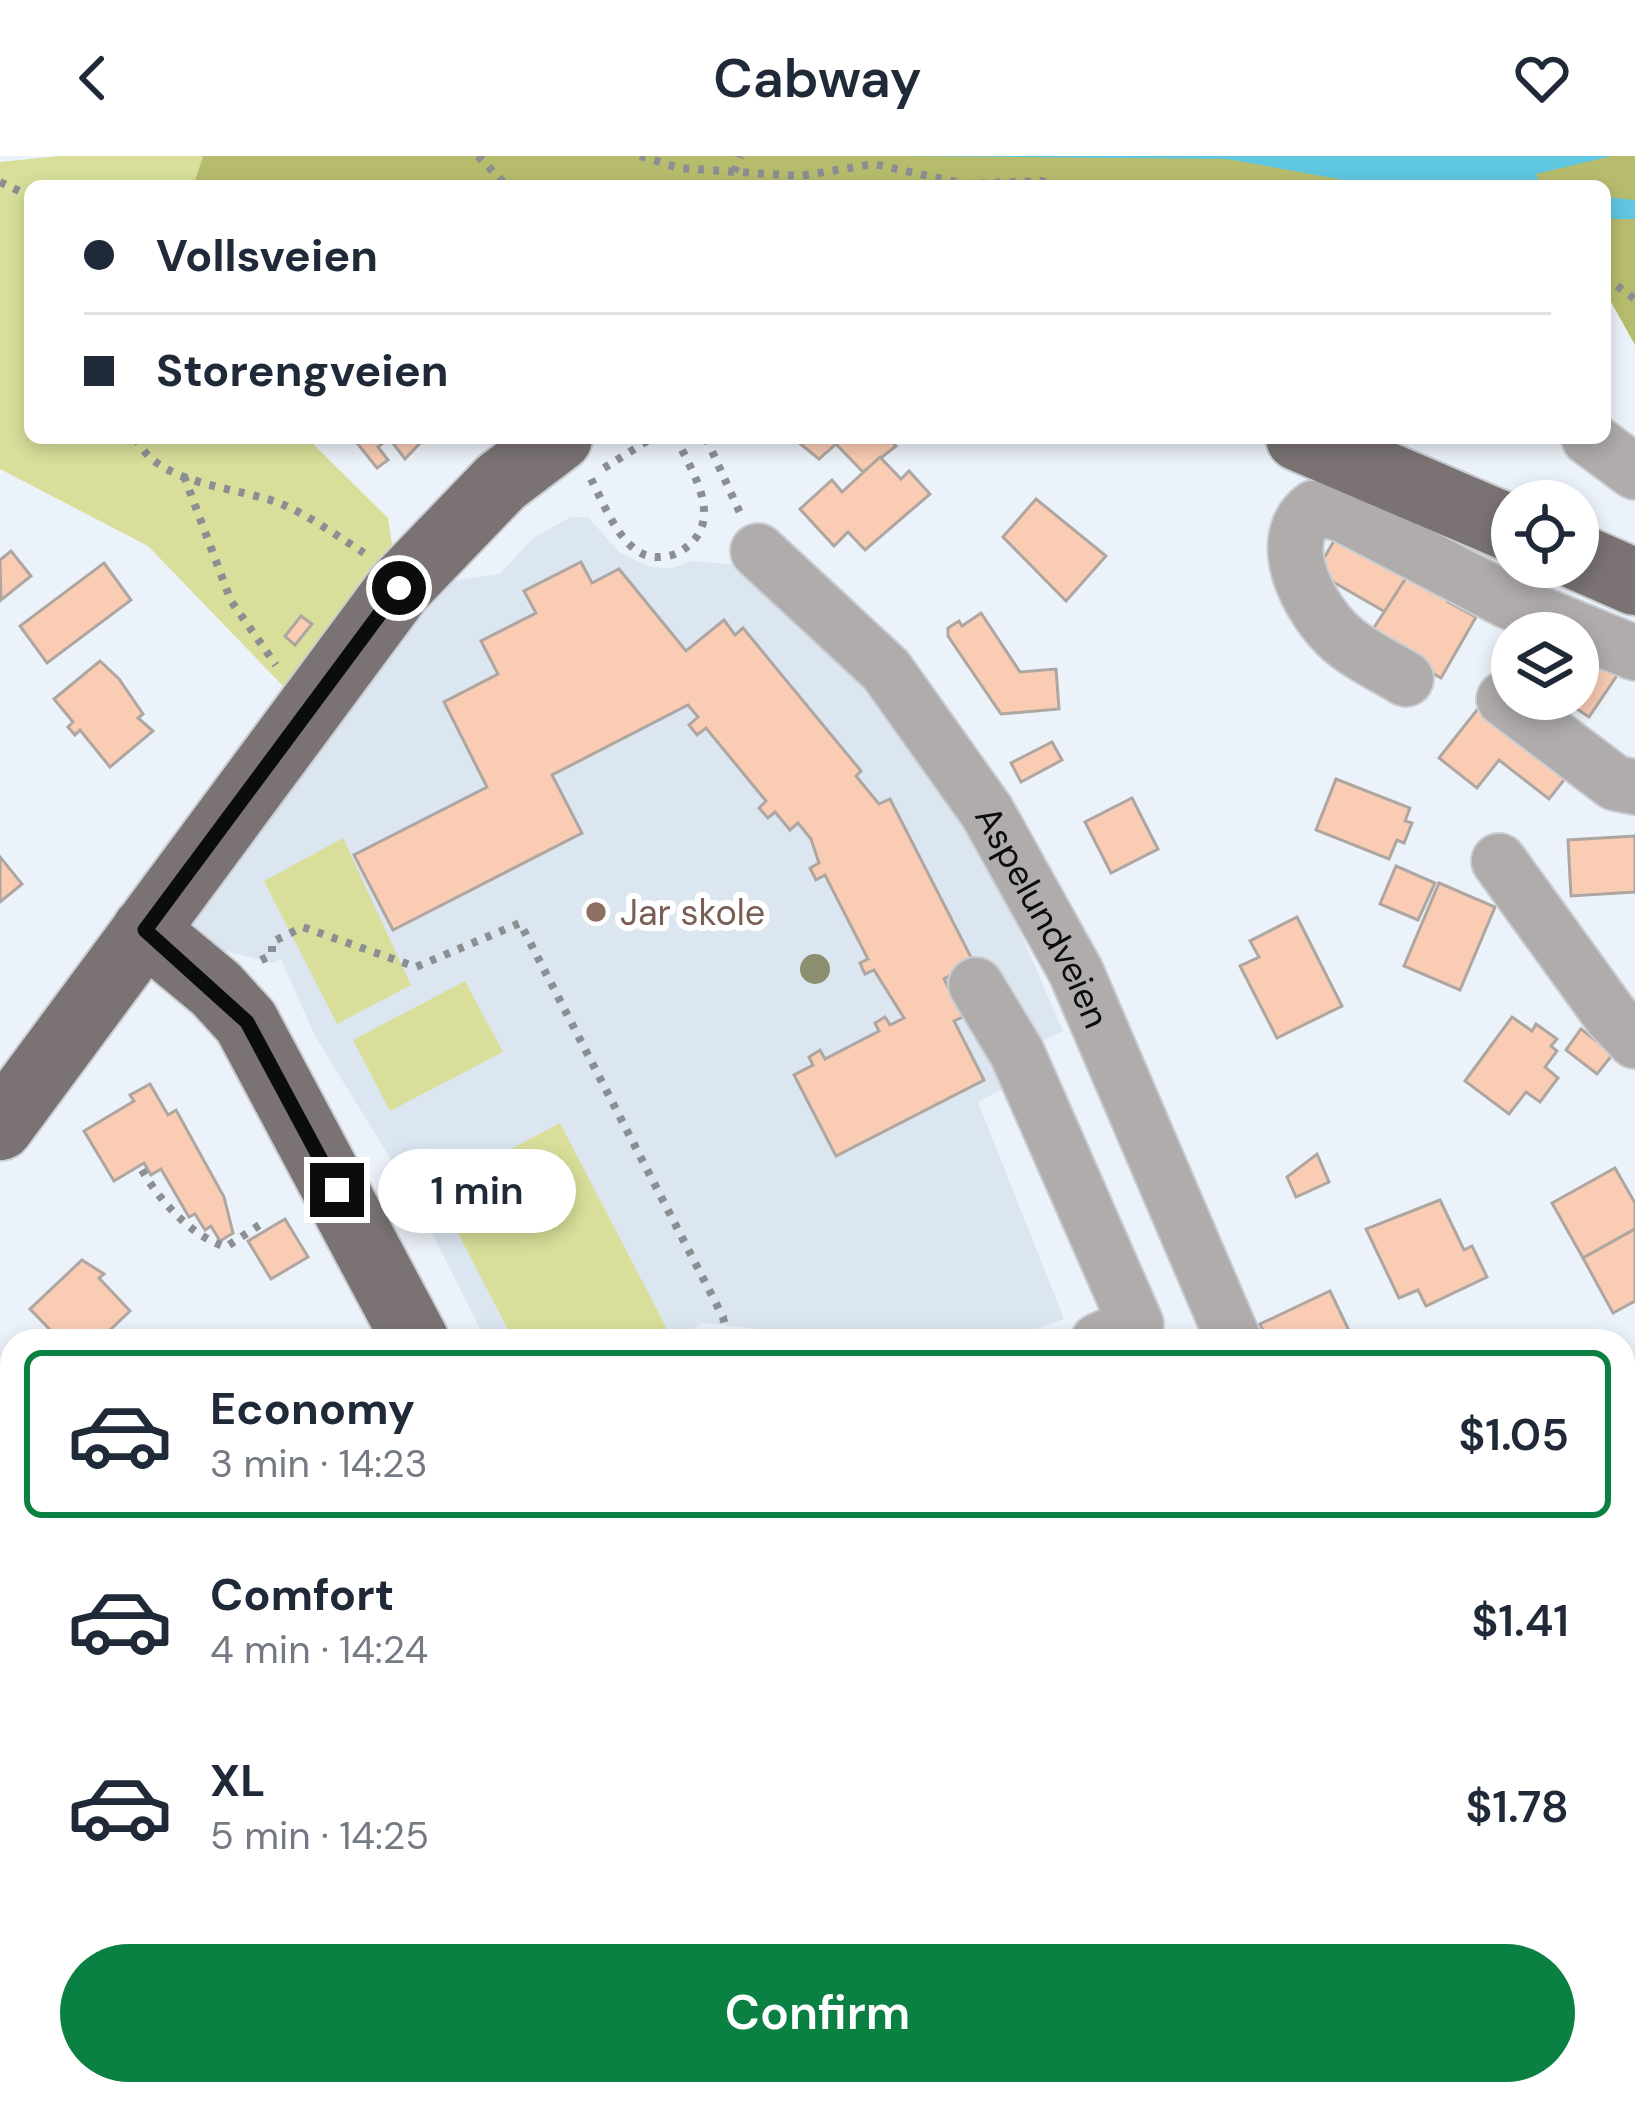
<!DOCTYPE html>
<html lang="en">
<head>
<meta charset="utf-8">
<style>
  :root { --surface:#fff; --page:#f2f2f3; --text:#1f2937; --muted:#747a83; --line:#e0e1e3; --accent:#0b8043 }
  body { margin:0; font-family:"DM Sans",sans-serif; background:var(--page); color:var(--text); height:100vh; display:flex; flex-direction:column; font-size:45px; white-space:nowrap }
  * { box-sizing:border-box; margin:0 }
  p { font-size:39px; color:var(--muted) }
  .icon { flex:none; width:66px; height:66px; fill:none; stroke:currentColor; stroke-width:2; stroke-linecap:round; stroke-linejoin:round }
  .map { position:relative; flex:1; overflow:hidden }
  .panel { position:absolute; left:0px; top:1173px; width:1635px; height:777px; display:flex; flex-direction:column; background:var(--surface); border-radius:36px 36px 0 0; box-shadow:0 6px 18px #0003 }
  .panel>* { flex:none }
  .top-card { position:absolute; left:24px; top:24px; width:1587px; height:264px; border-radius:18px; box-shadow:0 6px 18px #0003; display:grid; align-content:center; height:264px; padding:0 60px; background:var(--surface) }
  .controls { position:absolute; left:1491px; top:324px; display:grid; gap:24px }
  .controls a { display:grid; place-items:center; width:108px; height:108px; border-radius:50%; background:var(--surface); box-shadow:0 6px 18px #0003; font-size:60px }
  .end { position:absolute; width:54px; height:54px; margin:-27px; border:15px solid #0a0c0e; background:#fff; box-shadow:0 0 0 6px #fff }
  .from { border-radius:50% }
  .bubble { position:absolute; height:84px; border-radius:42px; background:var(--surface); box-shadow:0 6px 18px #0003; font-size:39px; font-weight:600; line-height:84px; text-align:center }
  .top-card b { display:flex; align-items:center; gap:42px; height:114px; font-size:45px }
  .top-card b+b { border-top:3px solid var(--line) }
  .top-card i { width:30px; height:30px; background:var(--text) }
  ul { padding:21px 0 0; list-style:none }
  li { display:flex; align-items:center; gap:36px; height:168px; margin:0 24px 18px; padding:0 36px; border:6px solid transparent; border-radius:18px }
  li div { flex:1 }
  li b { display:block; font-size:45px }
  li em { font-style:normal; font-weight:600 }
  li.active { border-color:var(--accent) }
  li>.icon { width:108px; height:108px; stroke-width:1.5 }
  .button { display:flex; gap:24px; margin-top:auto; padding:24px 60px }
  .button a { flex:1; height:138px; border-radius:72px; background:var(--accent); color:#fff; font-size:48px; font-weight:600; line-height:138px; text-align:center }
  header { display:flex; justify-content:space-between; align-items:center; height:156px; padding:0 60px; background:var(--surface); font-size:54px; font-weight:600 }
  .map>svg:first-child { display:block }
</style>
</head>
<body>
<header><svg class="icon" aria-label="back" viewBox="0 0 24 24"><path d="M15 5l-7 7 7 7"/></svg>Cabway<svg class="icon" aria-label="heart" viewBox="0 0 24 24"><path d="M12 20l-8-8c-3-5 5-10 8-4 3-6 11-1 8 4z"/></svg></header>
<div class="map">
<svg width="1635" height="1949" viewBox="0 0 1635 1949">
  <rect width="100%" height="100%" fill="#ecf2f9"/>
  <g fill="#dbe6f1">
    <path d="M571,361H588L619,396L650,411L673,412L691,405L749,410L853,513L976,674L1063,875L1035,889L1007,931L978,946L1064,1163L1003,1185H787L757,1173L703,1167L671,1185H486L415,1043L314,878L281,803L272,807L145,774L216,738L307,555L399,432L500,418L533,382Z"/>
    <path d="M0,1256L12,1258V1550H0Z"/>
  </g>
  <g fill="#d9df9a">
    <path d="M59,0H203L193,30H30V282H307L388,362L399,432L307,555L148,390L0,313V6Z"/>
    <path d="M343,682L411,829L337,868L264,725Z"/>
    <path d="M465,825L503,896L390,955L353,884Z"/>
    <path d="M560,967L667,1173L644,1185H514L435,1033Z"/>
  </g>
  <path fill="#b7bc6d" d="M203,0H1635V189L1605,135V30H410L401,24L392,30H193Z"/>
  <g fill="#60c7e1">
    <path d="M899,0H1612L1536,18L1541,30H1377L1227,3Z"/>
    <path d="M1605,41L1635,44V63H1605Z"/>
  </g>
  <g fill="#faccb4" stroke="#aea6a1" stroke-width="3">
    <path d="M353,282H425L405,303L389,282L378,291L388,304L377,312Z"/>
    <path d="M793,282H888L896,290L863,316L836,288L819,303Z"/>
    <path d="M880,301L901,323L909,315L930,338L865,394L848,376L834,390L800,353L832,324L842,336Z"/>
    <path d="M1036,343L1106,400L1066,445L1003,381Z"/>
    <path d="M1342,371L1413,411L1387,457L1316,416Z"/>
    <path d="M11,395L31,420L1,444L0,404Z"/>
    <path d="M581,406L592,427L619,413L686,495L724,464L735,479L743,472L861,615L856,620L879,648L890,643L974,807L944,823L963,861L954,865L984,924L836,1000L794,919L813,909L809,901L820,894L825,903L879,875L875,867L885,861L890,869L904,862L874,814L865,818L860,807L868,803L825,719L816,724L810,712L819,707L811,683L798,667L790,674L775,656L768,662L759,652L766,645L706,572L697,579L689,569L698,561L688,549L552,619L582,677L393,774L354,699L487,631L444,546L498,518L481,485L536,457L524,435Z"/>
    <path d="M104,407L131,444L47,507L20,470Z"/>
    <path d="M1413,411L1455,435L1448,446L1476,461L1441,522L1368,481Z"/>
    <path d="M981,457L1020,516L1056,513L1059,553L1001,558L948,480V472L959,465L962,470Z"/>
    <path d="M301,460L312,468L295,489L285,480Z"/>
    <path d="M1578,477L1620,515L1589,561L1562,543H1578Z"/>
    <path d="M100,505L119,523L143,558L138,562L153,575L110,611L80,574L75,579L68,571L73,566L54,543Z"/>
    <path d="M1488,540L1571,615L1549,643L1499,604L1477,632L1439,602Z"/>
    <path d="M1052,586L1062,604L1021,626L1011,607Z"/>
    <path d="M1336,623L1410,652L1405,665L1412,667L1404,687L1397,684L1389,703L1316,674Z"/>
    <path d="M1132,642L1158,693L1111,717L1085,666Z"/>
    <path d="M1635,680V736L1571,740L1568,684Z"/>
    <path d="M0,701L22,728L0,746Z"/>
    <path d="M1396,710L1435,727L1418,764L1380,748Z"/>
    <path d="M1439,727L1495,751L1460,834L1404,810Z"/>
    <path d="M1297,761L1342,850L1277,882L1240,810L1259,801L1250,785Z"/>
    <path d="M1512,861L1532,875L1536,868L1557,883L1551,890L1557,895L1545,911L1558,922L1540,946L1526,936L1509,958L1465,925Z"/>
    <path d="M1581,873L1613,898L1597,918L1566,894Z"/>
    <path d="M150,928L168,959L176,954L224,1041L233,1077L220,1085L211,1070L205,1074L195,1058L189,1061L161,1013L151,1019L144,1007L114,1025L84,975L134,945L130,939Z"/>
    <path d="M1317,998L1329,1026L1296,1041L1287,1021Z"/>
    <path d="M1615,1012L1635,1047V1073L1583,1102L1552,1047Z"/>
    <path d="M1440,1044L1464,1094L1472,1090L1487,1121L1426,1150L1418,1134L1399,1142L1366,1073Z"/>
    <path d="M285,1063L308,1101L271,1123L248,1085Z"/>
    <path d="M1635,1073V1145L1613,1157L1583,1102Z"/>
    <path d="M82,1104L104,1118L99,1122L130,1155L110,1174L121,1185H61L30,1153Z"/>
    <path d="M1330,1135L1354,1185H1268L1260,1168Z"/>
    <path d="M1632,1263L1635,1325L1623,1343V1277Z"/>
    <path d="M0,1639L12,1664V1686L0,1691Z"/>
    <path d="M1626,1717L1635,1737V1818L1623,1824Z"/>
  </g>
  <g fill="none" stroke-linecap="round" stroke-linejoin="round">
    <defs>
      <g id="minor">
        <path d="M1589,282L1635,316"/>
        <path id="s1" d="M758,395L886,514L987,656L1076,816L1234,1185"/>
        <path d="M1406,523C1385,510 1360,499 1342,483C1310,455 1272,385 1314,352L1342,358L1508,445L1635,497"/>
        <path d="M1504,543L1615,627L1635,631"/>
        <path d="M1499,705L1611,860L1635,885"/>
        <path d="M976,829L1017,897L1136,1168L1098,1185"/>
        <path d="M1561,1938L1564,1949"/>
      </g>
      <g id="major">
        <path d="M1299,282L1512,373"/>
        <path d="M1578,401L1635,426"/>
        <path d="M145,774L216,833L246,866L416,1185"/>
        <path d="M0,971L399,432L501,326L559,282"/>
        <path d="M748,1938L753,1949"/>
      </g>
    </defs>
    <use href="#minor" stroke="#c8cdd3" stroke-width="58"/>
    <use href="#major" stroke="#c8cdd3" stroke-width="70"/>
    <g stroke="#8b8f94" stroke-width="8" stroke-dasharray="6 9" stroke-linecap="butt">
      <path d="M478,0L507,30"/>
      <path d="M640,0L679,12L800,20L874,8L965,28L1042,25L1058,30"/>
      <path d="M0,26L30,40"/>
      <path d="M1605,121L1635,143"/>
      <path d="M136,282C158,331 240,330 284,349C311,361 339,381 364,397"/>
      <path d="M706,282L740,357"/>
      <path d="M604,312L652,282"/>
      <path d="M184,320L231,445L276,509"/>
      <path d="M591,323C603,346 619,389 645,399C656,403 672,401 681,395C724,368 697,324 679,288"/>
      <path d="M261,804L272,799V786L303,771L416,811L520,767L723,1161L728,1185"/>
      <path d="M142,1014C160,1045 191,1080 226,1091L261,1068"/>
      <path d="M1623,1242L1635,1235"/>
      <path d="M0,1299L12,1306"/>
      <path d="M0,1359L12,1321"/>
      <path d="M0,1433L12,1438"/>
    </g>
    <use href="#minor" stroke="#b1acac" stroke-width="54"/>
    <use href="#major" stroke="#7b7373" stroke-width="66"/>
    <path stroke="#8b8f94" stroke-width="8" stroke-dasharray="6 9" stroke-linecap="butt" d="M729,30L740,0"/>
  </g>
  <circle fill="#8c9070" cx="815" cy="813" r="15"/>
  <g fill="none" stroke-linecap="round" stroke-linejoin="round">
    <path stroke="#0a0c0e" stroke-width="15" d="M337,1034L247,866L145,774L399,432"/>
  </g>
  <circle fill="#8d6e63" stroke="#fff" stroke-width="4.5" cx="596" cy="756" r="12"/>
  <g text-anchor="middle" dominant-baseline="central" stroke-width="12" stroke-linejoin="round" paint-order="stroke">
    <g font-size="36" fill="#785e54" stroke="#fff" text-anchor="start">
      <text x="620" y="756">Jar skole</text>
    </g>
    <g font-size="36" fill="#0a0c0e" stroke="#fff">
      <text stroke="none"><textPath href="#s1" startOffset="468">Aspelundveien</textPath></text>
    </g>
  </g>
</svg>
<div class="controls">
<a><svg class="icon" aria-label="locate" viewBox="0 0 24 24"><circle cx="12" cy="12" r="6"/><path d="M12 2v4M12 18v4M2 12h4M18 12h4"/></svg></a>
<a><svg class="icon" aria-label="layers" viewBox="0 0 24 24"><path d="M12 4l9 5-9 5-9-5zM3 14l9 5 9-5"/></svg></a>
</div>
<i class="end from" style="left:399px;top:432px"></i>
<i class="end" style="left:337px;top:1034px"></i>
<div class="bubble" style="left:378px;top:993px;width:198px">1 min</div>
<div class="top-card">
<b><i class="from"></i>Vollsveien</b>
<b><i></i>Storengveien</b>
</div>
<section class="panel">
<ul>
<li class="active"><svg class="icon" aria-label="car" viewBox="0 0 24 24"><path d="M5 17H2v-5l4-1 3-4h7l3 4 3 1v5h-3M9 17h6M6 11h13"/><circle cx="7" cy="17" r="2"/><circle cx="17" cy="17" r="2"/></svg><div><b>Economy</b><p>3 min · 14:23</p></div><em>$1.05</em></li>
<li><svg class="icon" aria-label="car" viewBox="0 0 24 24"><path d="M5 17H2v-5l4-1 3-4h7l3 4 3 1v5h-3M9 17h6M6 11h13"/><circle cx="7" cy="17" r="2"/><circle cx="17" cy="17" r="2"/></svg><div><b>Comfort</b><p>4 min · 14:24</p></div><em>$1.41</em></li>
<li><svg class="icon" aria-label="car" viewBox="0 0 24 24"><path d="M5 17H2v-5l4-1 3-4h7l3 4 3 1v5h-3M9 17h6M6 11h13"/><circle cx="7" cy="17" r="2"/><circle cx="17" cy="17" r="2"/></svg><div><b>XL</b><p>5 min · 14:25</p></div><em>$1.78</em></li>
</ul>
<div class="button"><a>Confirm</a></div>
</section>
</div>
</body>
</html>
